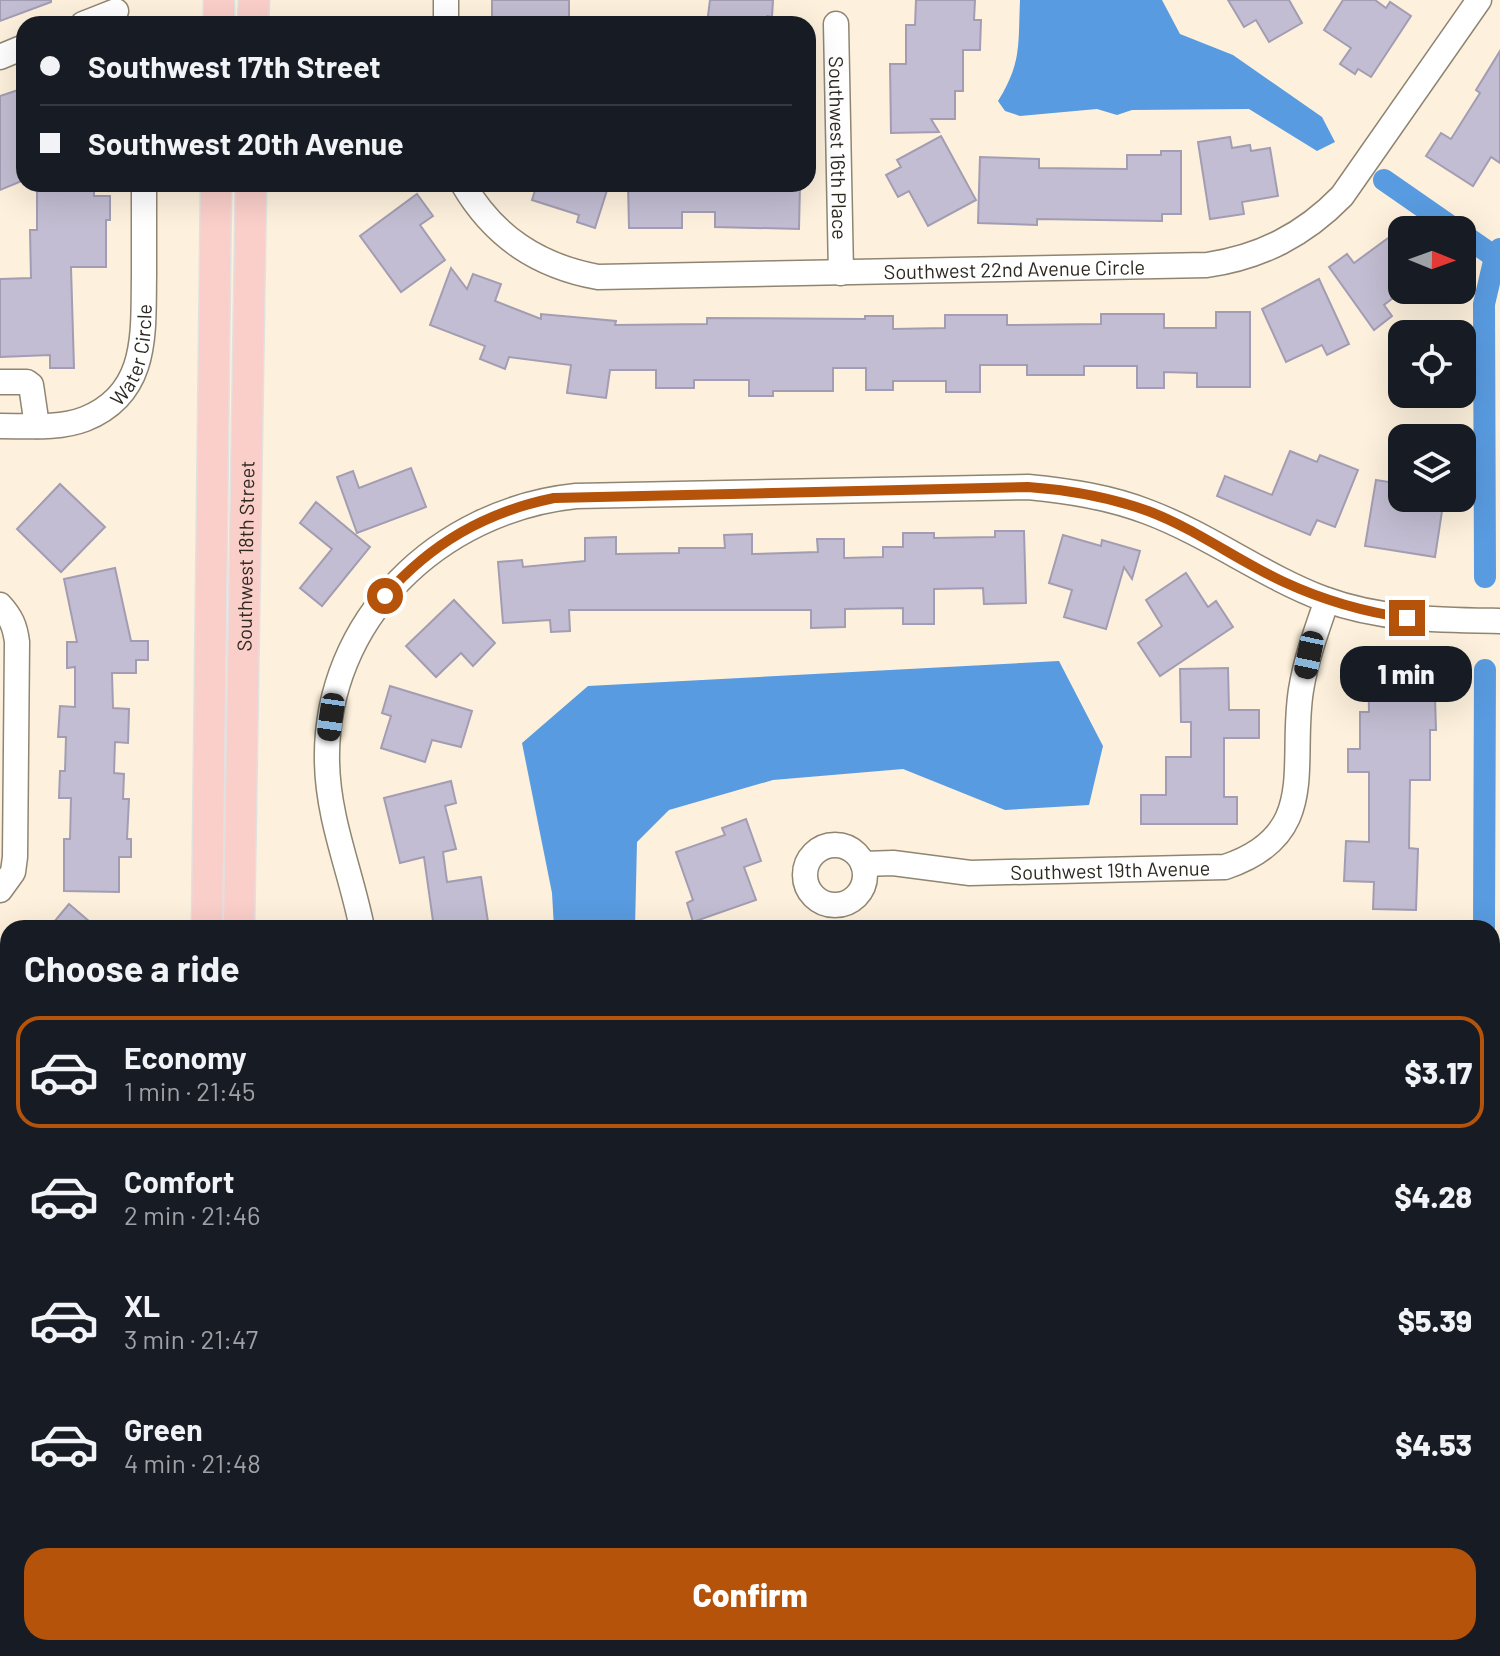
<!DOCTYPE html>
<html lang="en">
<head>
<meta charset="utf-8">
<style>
  :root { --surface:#171b24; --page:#242831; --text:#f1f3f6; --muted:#9ea1a6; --line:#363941; --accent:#b45309 }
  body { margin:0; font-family:Barlow,sans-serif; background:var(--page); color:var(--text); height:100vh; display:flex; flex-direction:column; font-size:30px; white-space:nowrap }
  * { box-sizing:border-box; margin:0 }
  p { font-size:26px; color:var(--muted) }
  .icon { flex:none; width:44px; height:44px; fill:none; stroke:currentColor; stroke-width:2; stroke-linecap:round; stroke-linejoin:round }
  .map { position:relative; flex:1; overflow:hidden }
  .side { position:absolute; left:0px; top:920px; width:1500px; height:736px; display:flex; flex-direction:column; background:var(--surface); border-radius:24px 24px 0 0; box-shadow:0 8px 32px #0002 }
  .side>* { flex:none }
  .guide { position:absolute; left:16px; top:16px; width:800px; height:176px; border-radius:24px; box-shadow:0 8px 32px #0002; display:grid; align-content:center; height:176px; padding:0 24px; background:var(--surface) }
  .needle { width:52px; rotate:91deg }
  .controls { position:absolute; left:1388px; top:216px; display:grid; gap:16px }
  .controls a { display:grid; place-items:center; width:88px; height:88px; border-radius:16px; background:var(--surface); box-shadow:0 8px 32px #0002; font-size:40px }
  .end { position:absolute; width:36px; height:36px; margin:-18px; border:10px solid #b45309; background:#fff; box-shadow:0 0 0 4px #fff }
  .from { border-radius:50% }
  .bubble { position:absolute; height:56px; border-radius:24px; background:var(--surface); box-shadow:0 8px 32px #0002; font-size:26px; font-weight:800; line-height:56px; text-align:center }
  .car { position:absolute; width:24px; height:48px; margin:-24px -12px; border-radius:10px; box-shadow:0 0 6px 2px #0007; background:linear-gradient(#222 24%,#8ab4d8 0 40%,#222 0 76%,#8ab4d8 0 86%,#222 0) }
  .guide b { display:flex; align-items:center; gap:28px; height:76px; font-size:30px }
  .guide b+b { border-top:2px solid var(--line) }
  .guide i { width:20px; height:20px; background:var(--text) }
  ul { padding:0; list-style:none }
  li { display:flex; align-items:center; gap:24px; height:112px; margin:0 16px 12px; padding:0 8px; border:4px solid transparent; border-radius:24px }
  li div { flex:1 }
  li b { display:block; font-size:30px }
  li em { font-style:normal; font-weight:800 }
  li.active { border-color:var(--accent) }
  li>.icon { width:72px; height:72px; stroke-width:1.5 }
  h2 { padding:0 24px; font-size:36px; line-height:96px }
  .primary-button { display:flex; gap:16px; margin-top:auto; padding:16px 24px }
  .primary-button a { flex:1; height:92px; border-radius:24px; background:var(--accent); color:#fff; font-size:32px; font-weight:800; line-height:92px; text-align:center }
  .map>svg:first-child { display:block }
</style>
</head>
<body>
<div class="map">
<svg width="1500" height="1656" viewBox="0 0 1500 1656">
  <rect width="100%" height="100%" fill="#fdf1dd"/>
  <g fill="#599be0">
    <path d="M1020,0H1162L1180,34L1233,55L1322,117L1335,142L1317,151L1249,109L1132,110L1117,115L1097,109L1020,116L1005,111L998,101C1022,62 1018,45 1020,0Z"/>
    <path d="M1059,661L1103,746L1089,805L1005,810L903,769L773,780L669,810L637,842L635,928H554L552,893L522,743L588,686Z"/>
    <path d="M1500,1035V1651L823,1650L816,1648H1492V1036Z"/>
  </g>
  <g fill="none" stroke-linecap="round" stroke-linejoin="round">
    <g stroke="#599be0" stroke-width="22">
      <path d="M1384,180L1456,230"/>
      <path d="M1462,234L1495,257"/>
      <path d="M1485,577L1484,304L1495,257L1500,249"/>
      <path d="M1484,928L1485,670"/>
    </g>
  </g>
  <g fill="#c2bdd2" stroke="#a29db2" stroke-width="2">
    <path d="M0,0H51V2L0,21Z"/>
    <rect x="492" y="0" width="77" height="24"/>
    <path d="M710,0H773L772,17L767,16L766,24H707Z"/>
    <path d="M916,0H975L974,20H981L980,50H963V91H955V119H931L939,132L891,133L890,64H906V25H915Z"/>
    <path d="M1228,0H1289L1302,23L1269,42L1256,20L1244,27Z"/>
    <path d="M1343,0H1375L1386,8L1390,2L1411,16L1371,77L1358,69L1355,74L1340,64L1351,48L1324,30Z"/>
    <path d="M1500,51V163L1491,157L1473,186L1426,156L1441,133L1451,139L1480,93L1476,90Z"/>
    <path d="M24,88V180L0,190V96Z"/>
    <path d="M941,136L976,200L928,226L909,191L898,197L886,175L901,167L897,160Z"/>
    <path d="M1230,137L1232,148L1250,145L1251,151L1270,148L1278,196L1242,202L1244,214L1210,219L1198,142Z"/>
    <path d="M1161,151H1181V214H1162V221L1037,219V225L978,223L980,157L1039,159V168L1127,169V155H1161Z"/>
    <path d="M537,184H609L595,228L577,222L579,215L532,200Z"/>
    <path d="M628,184H682V187H716V184L800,185L799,229L715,227V212H682V228H629Z"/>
    <path d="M94,190V196H110V220H106V267H71L74,368H50V355L0,357V279L31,278L30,230H37V191Z"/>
    <path d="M417,194L433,216L420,225L445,260L401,292L360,236Z"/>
    <path d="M1391,236L1402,251V291L1384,305L1392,316L1374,330L1329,267L1347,254L1354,263Z"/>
    <path d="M451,268L467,289L473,274L501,284L495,301L541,319V314L616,321L615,325L707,324V318L865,319V316H893V329L945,328V315H1007V325L1101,324V314H1164V328H1216V312H1250V387H1197V373L1164,372V388H1137V366H1084V375H1027V365H980V392H946V381H893V390H866V368H833V391H773V396H749V380H694V388H656V370H610L606,398L567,393L571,365L509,357L505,369L480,359L485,346L430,325Z"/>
    <path d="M1319,279L1349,344L1327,355L1322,345L1286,362L1262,309Z"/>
    <path d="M1290,451L1317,462L1320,455L1358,470L1335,527L1317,520L1310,535L1217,496L1225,476L1272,495Z"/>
    <path d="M411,468L426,507L357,533L337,477L353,471L359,488Z"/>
    <path d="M1376,480L1402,484V498H1444L1435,557L1365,546Z"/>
    <path d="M60,484L105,527L61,572L17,529Z"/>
    <path d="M316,502L370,547L322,606L300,588L332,549L300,523Z"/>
    <path d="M995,531H1024L1026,603L984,604L983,588L934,589V624H903V608L845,609V627L811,628V610H569L570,631L551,632L550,620L503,623L498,562L522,560L523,567L585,561V538L616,537V554L679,553V548H725L724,535L752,534V554L818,552L817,539H844V558L883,557V547H903V533H934V538L995,537Z"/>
    <path d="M1063,535L1101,546L1102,540L1140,551L1132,579L1124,567L1106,629L1064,617L1072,590L1049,583Z"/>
    <path d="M115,568L131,641H148V660H136V673H112L113,708L129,709L128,743L115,742L114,773L124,774L123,799H129L127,839H131V857H119V892L64,891V839H70L71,798H59L60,771H65L66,737H58L60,706L75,707V667L67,668V642H77L64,579Z"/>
    <path d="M1186,573L1208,607L1216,601L1233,627L1160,676L1138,643L1162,626L1146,600Z"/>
    <path d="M454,600L495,643L473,666L461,653L436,677L406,646Z"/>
    <path d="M1434,665L1436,730H1430V780H1410L1409,848L1418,849L1416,910L1373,909L1374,882L1344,881L1346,841L1369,842V772H1348V749H1360V712H1369L1368,666Z"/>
    <path d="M1228,668L1229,710H1259V738H1224V797H1237V824H1141V795H1166V757H1191V722H1181L1180,669Z"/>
    <path d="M390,686L472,711L461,747L432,740L425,762L381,748L391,716L382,713Z"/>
    <path d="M451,781L456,803L445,806L456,849L443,852L447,882L481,877L489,928H434L424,857L400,863L384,798Z"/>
    <path d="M746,819L761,861L744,867L756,900L693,922L687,903L693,900L676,852L725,835L722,828Z"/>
    <path d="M69,904L97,928H49Z"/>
  </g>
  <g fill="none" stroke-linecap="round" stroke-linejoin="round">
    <defs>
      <g id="minor">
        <path d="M83,24L116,11"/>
        <path d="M446,24V0"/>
        <path id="s1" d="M836,24L841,273"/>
        <path d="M0,57L24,47"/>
        <path id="s2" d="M463,184C494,237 538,266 598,277L1207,265C1261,257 1304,235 1342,196L1479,0"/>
        <path d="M0,382H27L31,385L37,426"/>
        <path id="s3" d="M0,426C28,426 59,429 85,419C149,393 143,333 144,276C144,246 144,215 144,184"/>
        <path d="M0,605C11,617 15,626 17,642L15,857L13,872L0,890"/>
        <circle cx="835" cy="875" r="30"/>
        <path id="s4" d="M863,864L893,863L970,873L1225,867C1321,835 1289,765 1301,690C1306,659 1317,629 1327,600"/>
        <path d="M362,928C351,872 328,820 327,762C324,619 440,510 576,496L1028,487C1069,491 1109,497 1148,512C1209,535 1263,576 1324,599C1381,620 1440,620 1500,621"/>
        <path d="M0,1074H8"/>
        <path d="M0,1251L8,1266"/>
        <path d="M0,1525L8,1510V1484"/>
      </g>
      <g id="major">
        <path d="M219,24V0"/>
        <path d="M253,24L254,0"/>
        <path d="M207,928L216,184"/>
        <path id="s5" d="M239,928L251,184"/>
        <path d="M205,1656V1648"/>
      </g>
    </defs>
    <use href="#minor" stroke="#8f8572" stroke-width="27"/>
    <use href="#major" stroke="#e2e1e0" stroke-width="33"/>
    <use href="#minor" stroke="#fff" stroke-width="24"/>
    <use href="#major" stroke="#facec9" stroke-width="30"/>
  </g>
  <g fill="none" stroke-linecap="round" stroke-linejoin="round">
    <path stroke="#b45309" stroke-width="10" d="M385,596C431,543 486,512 554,498L1028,487C1069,490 1109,497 1148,511C1196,529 1238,561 1284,582C1323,600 1364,612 1407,618"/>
  </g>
  <g text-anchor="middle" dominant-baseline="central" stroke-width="8" stroke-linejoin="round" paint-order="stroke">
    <g font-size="20" fill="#2d2921" stroke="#fff">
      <text stroke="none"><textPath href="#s1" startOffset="124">Southwest 16th Place</textPath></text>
      <text stroke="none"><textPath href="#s2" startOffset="586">Southwest 22nd Avenue Circle</textPath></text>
      <text stroke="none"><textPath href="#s3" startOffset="172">Water Circle</textPath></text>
      <text stroke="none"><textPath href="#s5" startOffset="372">Southwest 18th Street</textPath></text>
      <text stroke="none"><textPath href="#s4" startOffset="248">Southwest 19th Avenue</textPath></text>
    </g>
  </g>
</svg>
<div class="controls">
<a><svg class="needle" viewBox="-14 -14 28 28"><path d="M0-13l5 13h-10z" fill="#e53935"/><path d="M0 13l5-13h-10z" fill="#9ea1a6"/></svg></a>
<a><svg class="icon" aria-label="locate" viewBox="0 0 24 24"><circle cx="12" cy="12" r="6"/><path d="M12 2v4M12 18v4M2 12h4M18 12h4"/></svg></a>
<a><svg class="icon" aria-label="layers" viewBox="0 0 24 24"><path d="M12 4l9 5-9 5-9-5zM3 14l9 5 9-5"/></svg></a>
</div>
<i class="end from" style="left:385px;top:596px"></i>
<i class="end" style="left:1407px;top:618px"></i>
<div class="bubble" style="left:1340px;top:646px;width:132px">1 min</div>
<i class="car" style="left:1309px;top:655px;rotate:192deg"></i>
<i class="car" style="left:331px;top:717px;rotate:188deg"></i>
<div class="guide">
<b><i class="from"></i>Southwest 17th Street</b>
<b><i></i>Southwest 20th Avenue</b>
</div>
<section class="side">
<h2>Choose a ride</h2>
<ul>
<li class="active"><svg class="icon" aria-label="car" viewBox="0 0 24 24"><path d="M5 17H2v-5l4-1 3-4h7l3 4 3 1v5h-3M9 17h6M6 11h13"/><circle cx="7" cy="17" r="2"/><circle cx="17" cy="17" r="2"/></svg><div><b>Economy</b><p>1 min · 21:45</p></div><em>$3.17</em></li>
<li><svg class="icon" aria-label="car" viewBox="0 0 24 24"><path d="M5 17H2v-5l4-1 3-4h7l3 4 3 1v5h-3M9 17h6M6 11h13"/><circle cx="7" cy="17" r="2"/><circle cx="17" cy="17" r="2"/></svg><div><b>Comfort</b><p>2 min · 21:46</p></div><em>$4.28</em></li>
<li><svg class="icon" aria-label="car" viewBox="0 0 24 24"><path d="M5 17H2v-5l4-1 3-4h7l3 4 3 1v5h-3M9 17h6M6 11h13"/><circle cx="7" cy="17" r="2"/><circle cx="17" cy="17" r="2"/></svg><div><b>XL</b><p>3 min · 21:47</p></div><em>$5.39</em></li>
<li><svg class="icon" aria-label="car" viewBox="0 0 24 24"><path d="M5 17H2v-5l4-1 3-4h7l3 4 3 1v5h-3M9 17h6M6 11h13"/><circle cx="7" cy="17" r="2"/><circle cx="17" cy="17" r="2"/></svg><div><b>Green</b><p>4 min · 21:48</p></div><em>$4.53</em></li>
</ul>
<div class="primary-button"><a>Confirm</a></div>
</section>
</div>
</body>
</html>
